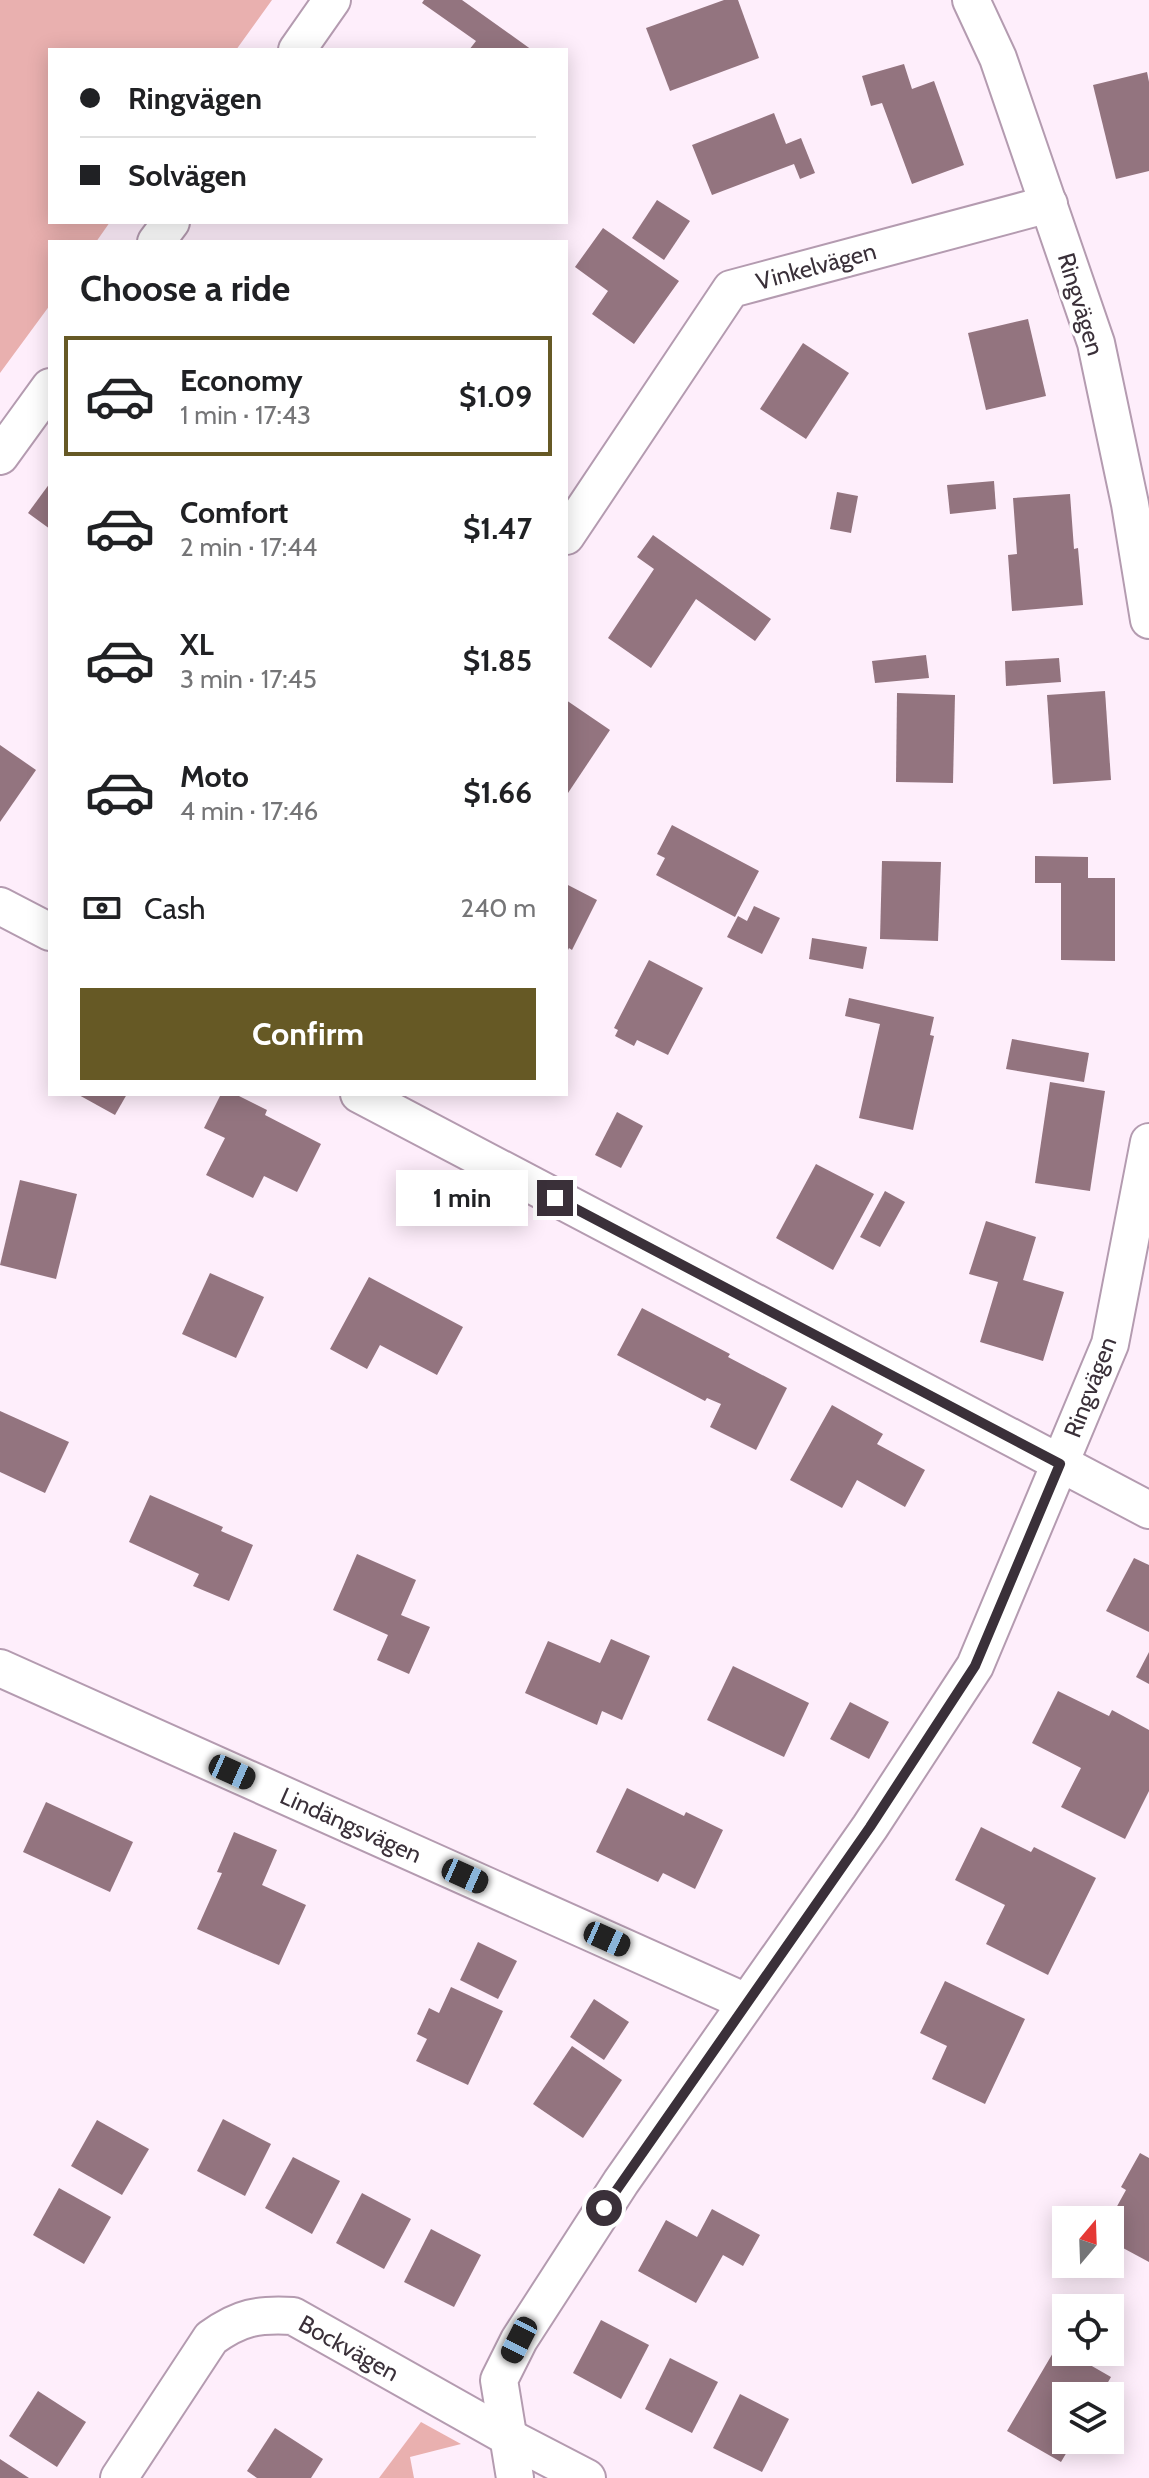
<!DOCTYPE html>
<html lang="en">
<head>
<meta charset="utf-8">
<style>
  :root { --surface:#fff; --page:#f6f6f6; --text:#202124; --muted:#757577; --line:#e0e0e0; --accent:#665925 }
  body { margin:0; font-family:Cabin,sans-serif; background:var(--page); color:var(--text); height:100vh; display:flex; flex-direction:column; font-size:30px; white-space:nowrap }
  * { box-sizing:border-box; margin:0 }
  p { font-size:26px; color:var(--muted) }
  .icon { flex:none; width:44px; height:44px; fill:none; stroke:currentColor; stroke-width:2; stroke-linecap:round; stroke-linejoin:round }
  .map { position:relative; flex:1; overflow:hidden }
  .panel { position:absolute; left:48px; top:240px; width:520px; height:856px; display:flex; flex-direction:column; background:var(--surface); border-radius:0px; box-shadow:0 4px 20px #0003 }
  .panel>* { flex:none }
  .guide { position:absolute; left:48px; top:48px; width:520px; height:176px; border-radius:0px; box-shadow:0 4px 20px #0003; display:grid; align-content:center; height:176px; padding:0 32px; background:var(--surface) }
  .needle { width:52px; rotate:19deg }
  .fabs { position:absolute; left:1052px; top:2206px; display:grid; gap:16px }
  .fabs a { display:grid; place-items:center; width:72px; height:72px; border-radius:0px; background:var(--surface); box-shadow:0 4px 20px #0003; font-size:40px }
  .end { position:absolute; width:36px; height:36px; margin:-18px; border:10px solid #3a3039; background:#fff; box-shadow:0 0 0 4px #fff }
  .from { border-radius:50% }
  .bubble { position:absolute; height:56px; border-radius:0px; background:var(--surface); box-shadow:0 4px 20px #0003; font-size:26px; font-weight:700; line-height:56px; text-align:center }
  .car { position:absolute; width:24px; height:48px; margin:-24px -12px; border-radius:10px; box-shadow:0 0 6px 2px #0007; background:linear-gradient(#222 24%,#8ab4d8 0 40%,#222 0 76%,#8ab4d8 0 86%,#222 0) }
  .guide b { display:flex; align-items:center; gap:28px; height:76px; font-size:30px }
  .guide b+b { border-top:2px solid var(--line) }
  .guide i { width:20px; height:20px; background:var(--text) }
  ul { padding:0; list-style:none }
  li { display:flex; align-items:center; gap:24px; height:120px; margin:0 16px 12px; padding:0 16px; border:4px solid transparent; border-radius:0px }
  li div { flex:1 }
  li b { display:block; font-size:30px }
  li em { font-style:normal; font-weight:700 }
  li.current { border-color:var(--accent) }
  li>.icon { width:72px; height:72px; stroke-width:1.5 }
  h2 { padding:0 32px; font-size:36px; line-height:96px }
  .pay { display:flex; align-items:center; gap:20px; height:88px; padding:0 32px; font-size:30px }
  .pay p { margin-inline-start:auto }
  .action { display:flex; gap:16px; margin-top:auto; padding:16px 32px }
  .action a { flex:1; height:92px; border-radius:0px; background:var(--accent); color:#fff; font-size:32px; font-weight:700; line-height:92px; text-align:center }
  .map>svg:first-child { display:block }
</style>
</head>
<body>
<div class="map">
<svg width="1149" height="2478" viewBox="0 0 1149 2478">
  <rect width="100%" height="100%" fill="#feeefb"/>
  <g fill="#e9b0af">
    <path d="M0,0H272L236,50H50V222H110L96,242H50V305L0,373Z"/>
    <path d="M421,2422L461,2444L410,2457L414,2478H379Z"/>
  </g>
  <g fill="#93747f">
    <path d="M424,0H462L532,50H469L476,41L422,3Z"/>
    <path d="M724,0H738L759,58L670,91L646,28Z"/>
    <path d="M904,64L912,89L934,81L964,165L912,184L882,103L871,106L862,76Z"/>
    <path d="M1147,72L1149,82V171L1116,179L1093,85Z"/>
    <path d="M774,113L786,144L801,138L815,173L800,179L794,164L712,195L692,145Z"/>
    <path d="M657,200L690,221L664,260L632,238Z"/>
    <path d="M603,228L679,281L634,344L592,314L608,291L575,267Z"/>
    <path d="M1028,319L1046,396L986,410L968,333Z"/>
    <path d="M803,343L849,373L806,439L760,409Z"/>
    <path d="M994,481L996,509L950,514L947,485Z"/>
    <path d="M50,483V529L28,513Z"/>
    <path d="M837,492L858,496L851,533L830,529Z"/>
    <path d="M1070,494L1074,549L1078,548L1083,605L1012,611L1008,555L1017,554L1013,498Z"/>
    <path d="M653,535L771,619L755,641L696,599L651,668L608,638L654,569L637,557Z"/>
    <path d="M926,655L929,678L875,683L872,661Z"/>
    <path d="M1059,658L1061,682L1006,686L1005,661Z"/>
    <path d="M1105,691L1111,780L1053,784L1047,695Z"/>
    <path d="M897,693L955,695L953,783L896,782Z"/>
    <path d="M566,700L610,730L566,796Z"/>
    <path d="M0,745L36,770L0,822Z"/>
    <path d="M672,825L759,871L735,917L656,875L665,858L657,854Z"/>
    <path d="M1035,856L1088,857V878H1115V961L1061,960V883H1035Z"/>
    <path d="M882,861L941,862L938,941L880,939Z"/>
    <path d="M566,884L597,900L572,950L569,948L566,954Z"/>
    <path d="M754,906L780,918L762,954L727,937L738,916L747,921Z"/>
    <path d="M812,938L867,947L863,969L809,959Z"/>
    <path d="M649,960L703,988L668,1055L637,1040L634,1046L615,1036L618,1030L614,1028Z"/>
    <path d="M849,998L934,1017L930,1035L934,1036L913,1130L859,1118L880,1024L845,1016Z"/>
    <path d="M1012,1039L1089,1053L1084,1082L1006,1069Z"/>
    <path d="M1050,1082L1105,1091L1090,1191L1035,1183Z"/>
    <path d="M77,1094H127L115,1115Z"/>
    <path d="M221,1094H235L267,1110L265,1115L321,1144L297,1192L264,1176L253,1198L206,1175L225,1138L204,1128Z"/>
    <path d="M617,1112L643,1126L621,1168L595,1155Z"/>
    <path d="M816,1164L874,1194L833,1270L776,1238Z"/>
    <path d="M20,1180L77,1194L56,1279L0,1265Z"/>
    <path d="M885,1191L905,1202L880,1247L860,1237Z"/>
    <path d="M986,1221L1036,1237L1023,1280L1064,1292L1043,1361L980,1342L998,1282L969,1274Z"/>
    <path d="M210,1273L264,1297L236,1358L182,1334Z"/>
    <path d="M369,1277L463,1327L437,1375L380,1345L367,1369L330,1349Z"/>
    <path d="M642,1308L730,1354L728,1357L787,1388L756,1450L710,1427L721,1404L707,1398L705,1401L617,1355Z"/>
    <path d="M832,1405L883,1434L877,1444L925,1470L905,1507L857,1480L842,1508L790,1480Z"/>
    <path d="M0,1411L69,1442L45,1493L0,1472Z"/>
    <path d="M150,1495L223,1527L221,1531L253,1545L229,1601L193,1586L199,1574L129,1542Z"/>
    <path d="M357,1554L416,1580L401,1615L430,1627L409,1674L377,1660L388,1635L333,1610Z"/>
    <path d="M1134,1558L1149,1565V1632L1106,1611Z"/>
    <path d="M611,1639L650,1656L622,1720L602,1711L597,1725L525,1693L548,1641L600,1663Z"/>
    <path d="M1149,1652V1684L1136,1677Z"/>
    <path d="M733,1666L809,1703L784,1757L707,1720Z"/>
    <path d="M1058,1691L1109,1716L1112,1710L1149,1730V1791L1125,1839L1061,1807L1081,1768L1032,1743Z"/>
    <path d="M850,1702L889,1722L869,1759L830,1739Z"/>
    <path d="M627,1788L684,1816L686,1812L723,1830L695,1889L663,1873L658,1882L596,1852Z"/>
    <path d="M46,1802L133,1842L110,1892L23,1852Z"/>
    <path d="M981,1827L1031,1852L1034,1847L1096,1878L1048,1975L986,1944L1005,1905L955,1880Z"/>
    <path d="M234,1832L277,1850L262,1885L306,1905L279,1965L197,1929L222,1873L217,1872Z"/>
    <path d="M478,1942L517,1961L498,1999L460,1980Z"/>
    <path d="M945,1981L1025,2019L985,2104L932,2079L947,2046L920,2033Z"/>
    <path d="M451,1987L503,2011L468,2085L416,2061L427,2039L417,2034L429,2008L439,2013Z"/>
    <path d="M594,1999L629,2022L604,2060L570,2037Z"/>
    <path d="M572,2046L622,2080L583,2138L533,2104Z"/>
    <path d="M223,2119L271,2144L245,2196L197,2171Z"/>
    <path d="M97,2120L149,2149L122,2195L71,2166Z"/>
    <path d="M1140,2153L1149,2158V2262L1110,2241V2219L1126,2190L1121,2187Z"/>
    <path d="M293,2157L340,2181L312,2234L265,2208Z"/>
    <path d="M59,2188L111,2217L84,2264L33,2235Z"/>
    <path d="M362,2193L411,2219L384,2269L336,2243Z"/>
    <path d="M712,2209L760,2235L743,2266L723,2255L696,2303L638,2271L666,2220L697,2237Z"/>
    <path d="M431,2229L481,2255L454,2307L404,2282Z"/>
    <path d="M601,2320L649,2345L621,2399L573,2373Z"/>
    <path d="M1057,2346L1111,2377L1100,2396H1066V2440H1074L1061,2462L1007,2431Z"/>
    <path d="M670,2358L718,2382L692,2433L645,2409Z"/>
    <path d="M38,2391L86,2422L57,2467L9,2436Z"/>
    <path d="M740,2394L789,2419L762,2472L713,2448Z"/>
    <path d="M275,2428L323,2459L311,2478H257L247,2471Z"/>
    <path d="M0,2459L29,2478H0Z"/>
  </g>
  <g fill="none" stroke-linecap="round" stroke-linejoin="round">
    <defs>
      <g id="street">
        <path d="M971,0L998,58L1096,343L1130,504L1149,620"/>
        <path d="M297,50L332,0"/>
        <path d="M156,242L171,222"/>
        <path d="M0,456L50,387"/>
        <path d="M566,536L731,289L1049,204"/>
        <path d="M0,906L50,932"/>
        <path d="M359,1094L1149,1510"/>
        <path d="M0,1668L746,2002"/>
        <path d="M119,2478L211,2338C240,2317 258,2314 293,2316L508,2437L587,2478"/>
        <path d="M515,2478L499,2380L519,2340L621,2182L870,1827L975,1666L1110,1344L1149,1142"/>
      </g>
    </defs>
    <use href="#street" stroke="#b49bb0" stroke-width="40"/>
    <use href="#street" stroke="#fff" stroke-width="36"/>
  </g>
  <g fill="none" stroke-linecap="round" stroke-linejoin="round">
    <path stroke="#3a3039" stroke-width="10" d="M555,1198L1060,1464L975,1666L870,1827L604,2208"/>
  </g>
  <g text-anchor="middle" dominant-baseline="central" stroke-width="7" stroke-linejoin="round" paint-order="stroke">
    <g font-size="24" fill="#3a3039" stroke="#fff">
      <text transform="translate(816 266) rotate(-15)">Vinkelvägen</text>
      <text transform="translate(1081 304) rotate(73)">Ringvägen</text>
      <text transform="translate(1090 1387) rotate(-69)">Ringvägen</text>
      <text transform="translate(351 1825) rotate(24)">Lindängsvägen</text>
      <text transform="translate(349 2348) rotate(29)">Bockvägen</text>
    </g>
  </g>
</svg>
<div class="fabs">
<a><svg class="needle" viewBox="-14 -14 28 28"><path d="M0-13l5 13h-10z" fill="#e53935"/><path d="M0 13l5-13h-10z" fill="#757577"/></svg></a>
<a><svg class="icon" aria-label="locate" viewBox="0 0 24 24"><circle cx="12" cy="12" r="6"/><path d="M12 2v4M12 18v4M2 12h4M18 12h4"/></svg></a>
<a><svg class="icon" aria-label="layers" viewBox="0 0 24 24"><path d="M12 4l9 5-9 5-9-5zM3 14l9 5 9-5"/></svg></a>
</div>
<i class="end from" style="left:604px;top:2208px"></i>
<i class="end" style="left:555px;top:1198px"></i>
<div class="bubble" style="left:396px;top:1170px;width:132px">1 min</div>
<i class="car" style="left:232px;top:1772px;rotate:114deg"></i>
<i class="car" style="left:465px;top:1876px;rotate:114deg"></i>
<i class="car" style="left:607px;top:1939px;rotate:114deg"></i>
<i class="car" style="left:519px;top:2340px;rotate:207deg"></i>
<div class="guide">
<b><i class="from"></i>Ringvägen</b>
<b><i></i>Solvägen</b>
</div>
<section class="panel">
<h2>Choose a ride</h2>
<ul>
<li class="current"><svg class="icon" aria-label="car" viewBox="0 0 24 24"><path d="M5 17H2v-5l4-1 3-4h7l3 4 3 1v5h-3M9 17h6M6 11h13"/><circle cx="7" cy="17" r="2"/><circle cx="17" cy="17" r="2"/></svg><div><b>Economy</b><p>1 min · 17:43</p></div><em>$1.09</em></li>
<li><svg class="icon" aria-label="car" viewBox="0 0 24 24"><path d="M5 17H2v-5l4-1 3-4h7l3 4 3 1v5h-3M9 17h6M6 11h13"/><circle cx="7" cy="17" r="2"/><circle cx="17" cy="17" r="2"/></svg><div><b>Comfort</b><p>2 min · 17:44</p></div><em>$1.47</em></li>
<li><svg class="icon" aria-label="car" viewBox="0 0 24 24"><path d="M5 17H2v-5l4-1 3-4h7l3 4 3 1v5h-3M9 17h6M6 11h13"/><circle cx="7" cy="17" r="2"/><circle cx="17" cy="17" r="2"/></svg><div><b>XL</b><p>3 min · 17:45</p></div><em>$1.85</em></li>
<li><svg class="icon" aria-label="car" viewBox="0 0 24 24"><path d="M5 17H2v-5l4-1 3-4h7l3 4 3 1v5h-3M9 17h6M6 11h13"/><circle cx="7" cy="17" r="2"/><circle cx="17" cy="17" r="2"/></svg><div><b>Moto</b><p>4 min · 17:46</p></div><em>$1.66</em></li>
</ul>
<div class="pay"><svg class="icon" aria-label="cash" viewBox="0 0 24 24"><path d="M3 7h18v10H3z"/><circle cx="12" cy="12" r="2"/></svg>Cash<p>240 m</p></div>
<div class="action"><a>Confirm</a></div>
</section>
</div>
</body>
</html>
